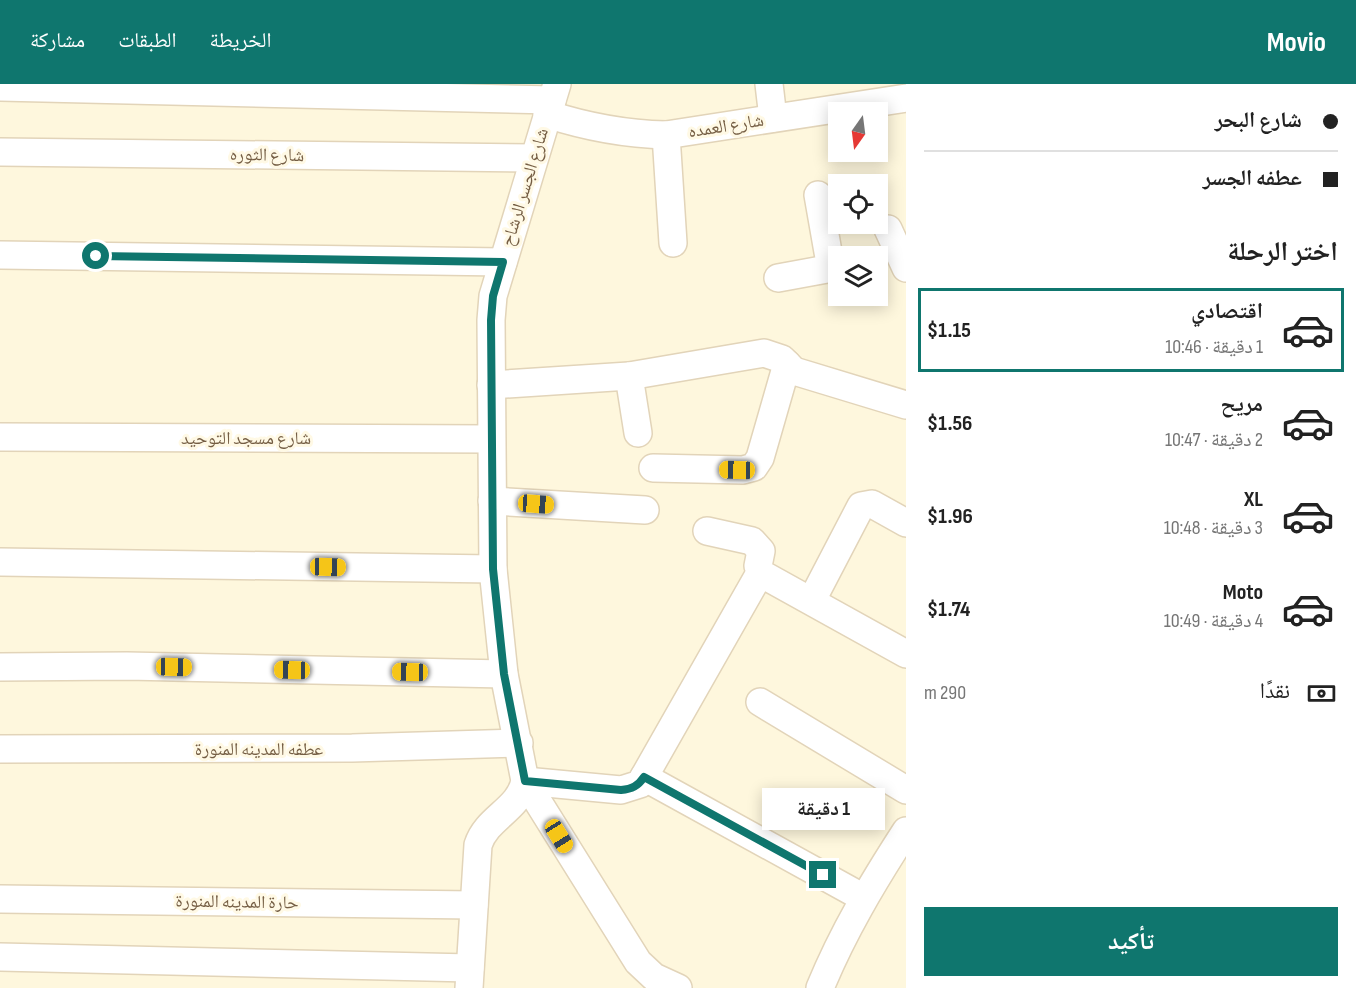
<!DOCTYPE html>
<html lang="ar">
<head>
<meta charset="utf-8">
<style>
  :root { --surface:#fff; --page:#f2f2f2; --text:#222; --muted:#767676; --line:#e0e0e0; --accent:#0f766e }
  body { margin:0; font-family:"Sofia Sans Condensed","Noto Naskh Arabic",sans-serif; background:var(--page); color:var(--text); direction:rtl; height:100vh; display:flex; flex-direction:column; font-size:22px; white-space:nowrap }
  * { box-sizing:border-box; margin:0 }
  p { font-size:20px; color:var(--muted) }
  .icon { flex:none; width:33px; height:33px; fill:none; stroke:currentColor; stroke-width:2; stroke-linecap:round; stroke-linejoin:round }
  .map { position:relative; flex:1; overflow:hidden; direction:ltr }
  .details { display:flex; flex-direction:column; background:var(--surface); width:450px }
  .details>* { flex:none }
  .banner { display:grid; align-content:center; height:132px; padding:0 18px; background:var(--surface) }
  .needle { width:39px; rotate:194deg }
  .tools { position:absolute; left:828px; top:18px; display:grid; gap:12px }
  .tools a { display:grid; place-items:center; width:60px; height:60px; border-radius:0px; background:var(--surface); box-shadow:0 3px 15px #0003; font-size:30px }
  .end { position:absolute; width:27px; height:27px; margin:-14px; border:8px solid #0f766e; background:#fff; box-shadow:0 0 0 3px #fff }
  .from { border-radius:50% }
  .bubble { position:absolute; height:42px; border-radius:0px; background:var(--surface); box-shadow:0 3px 15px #0003; font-size:20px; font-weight:700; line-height:42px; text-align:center; direction:rtl }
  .car { position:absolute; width:18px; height:36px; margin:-18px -9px; border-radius:8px; box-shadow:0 0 4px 2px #0007; background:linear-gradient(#f5c518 24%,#345 0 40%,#f5c518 0 76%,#345 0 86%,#f5c518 0) }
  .banner b { display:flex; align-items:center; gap:21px; height:57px; font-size:22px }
  .banner b+b { border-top:2px solid var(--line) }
  .banner i { width:15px; height:15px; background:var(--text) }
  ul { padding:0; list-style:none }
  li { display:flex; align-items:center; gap:18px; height:84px; margin:0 12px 9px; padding:0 6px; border:3px solid transparent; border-radius:0px }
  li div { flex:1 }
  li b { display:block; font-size:22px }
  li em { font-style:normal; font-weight:700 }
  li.selected { border-color:var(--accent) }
  li>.icon { width:54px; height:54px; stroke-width:1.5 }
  h2 { padding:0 18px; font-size:27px; line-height:72px }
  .pay { display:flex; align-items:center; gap:15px; height:66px; padding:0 18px; font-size:22px }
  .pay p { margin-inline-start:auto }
  .action { display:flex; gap:12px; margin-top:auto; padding:12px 18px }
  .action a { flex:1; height:69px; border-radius:0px; background:var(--accent); color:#fff; font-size:24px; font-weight:700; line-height:69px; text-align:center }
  header { display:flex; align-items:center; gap:36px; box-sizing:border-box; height:84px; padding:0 30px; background:var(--accent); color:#fff }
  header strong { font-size:28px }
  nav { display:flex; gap:33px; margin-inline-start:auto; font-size:21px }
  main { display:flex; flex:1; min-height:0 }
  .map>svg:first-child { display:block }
</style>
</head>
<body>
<header>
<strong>Movio</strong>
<nav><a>الخريطة</a><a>الطبقات</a><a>مشاركة</a></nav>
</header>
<main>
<section class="details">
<div class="banner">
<b><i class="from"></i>شارع البحر</b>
<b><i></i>عطفه الجسر</b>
</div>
<h2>اختر الرحلة</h2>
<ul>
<li class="selected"><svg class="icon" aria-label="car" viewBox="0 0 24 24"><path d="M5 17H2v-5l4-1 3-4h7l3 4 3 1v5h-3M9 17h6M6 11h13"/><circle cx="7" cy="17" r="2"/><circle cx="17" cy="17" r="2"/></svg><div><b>اقتصادي</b><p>1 دقيقة · 10:46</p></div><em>$1.15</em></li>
<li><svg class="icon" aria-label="car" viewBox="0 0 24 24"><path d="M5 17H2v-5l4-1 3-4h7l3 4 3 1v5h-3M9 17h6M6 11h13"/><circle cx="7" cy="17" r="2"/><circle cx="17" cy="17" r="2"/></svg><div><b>مريح</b><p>2 دقيقة · 10:47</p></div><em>$1.56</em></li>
<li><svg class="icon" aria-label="car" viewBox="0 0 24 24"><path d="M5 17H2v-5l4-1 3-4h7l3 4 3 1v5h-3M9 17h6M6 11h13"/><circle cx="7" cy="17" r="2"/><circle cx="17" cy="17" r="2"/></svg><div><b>XL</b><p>3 دقيقة · 10:48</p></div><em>$1.96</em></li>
<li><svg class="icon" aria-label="car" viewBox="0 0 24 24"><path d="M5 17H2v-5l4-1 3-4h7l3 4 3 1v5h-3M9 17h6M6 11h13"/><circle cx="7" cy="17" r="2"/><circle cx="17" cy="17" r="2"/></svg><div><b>Moto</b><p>4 دقيقة · 10:49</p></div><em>$1.74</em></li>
</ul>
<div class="pay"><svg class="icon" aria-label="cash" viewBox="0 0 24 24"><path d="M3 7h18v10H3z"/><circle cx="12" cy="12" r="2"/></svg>نقدًا<p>290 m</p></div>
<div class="action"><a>تأكيد</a></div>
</section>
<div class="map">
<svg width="906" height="904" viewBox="0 0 906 904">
  <rect width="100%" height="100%" fill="#fef7dd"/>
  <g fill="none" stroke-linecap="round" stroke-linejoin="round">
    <defs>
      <g id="street">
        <path d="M769,0L773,34"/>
        <path d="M0,3L552,16"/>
        <path d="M547,30C587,43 624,50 666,51L906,14"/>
        <path d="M666,51L673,159"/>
        <path d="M0,68L533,74"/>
        <path d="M818,111L831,185"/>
        <path d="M888,145L906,184"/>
        <path d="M0,171L503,178"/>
        <path d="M778,194L838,183"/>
        <path d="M629,292L638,349"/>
        <path d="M491,301L629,292L764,269L782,275L794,287L906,321"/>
        <path d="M0,353L491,355"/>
        <path d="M653,384L743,386L754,383L760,374L787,280"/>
        <path d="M492,417L645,426"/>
        <path d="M707,447L752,457L761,467L758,482L762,490L906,570"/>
        <path d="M0,478L493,485"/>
        <path d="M812,516L861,422L872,420L906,439"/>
        <path d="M0,583L127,582L504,590"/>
        <path d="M760,618L906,706"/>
        <path d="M0,665L352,664L519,659"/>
        <path d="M644,693L862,813"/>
        <path d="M525,697L621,706L640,700L760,489"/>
        <path d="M525,697L638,878L654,893L678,904"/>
        <path d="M0,815L474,821"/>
        <path d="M0,873L470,884"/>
        <path d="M469,904L478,761C487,733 519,726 525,697L504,590L493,485L491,236L493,212L557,0"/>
        <path d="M820,904C843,848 873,798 906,747"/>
      </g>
    </defs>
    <use href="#street" stroke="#e2d4b9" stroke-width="30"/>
    <use href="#street" stroke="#fff" stroke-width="27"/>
  </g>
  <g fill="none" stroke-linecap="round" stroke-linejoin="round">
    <path stroke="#0f766e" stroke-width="8" d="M96,172L503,178L493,212L491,236L493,485L504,590L525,697L621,706C632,705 638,702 644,693L823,791"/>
  </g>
  <g text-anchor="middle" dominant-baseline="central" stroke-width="6" stroke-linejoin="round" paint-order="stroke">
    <g font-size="18" fill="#755e44" stroke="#fff9e5">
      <text transform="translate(726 42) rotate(-9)">شارع العمده</text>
      <text transform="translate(267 71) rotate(1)">شارع الثوره</text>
      <text transform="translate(525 103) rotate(-73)">شارع الجسر الرشاح</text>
      <text x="246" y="354">شارع مسجد التوحيد</text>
      <text x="259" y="665">عطفه المدينه المنورة</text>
      <text transform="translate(237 818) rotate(1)">حارة المدينه المنورة</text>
    </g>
  </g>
</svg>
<div class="tools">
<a><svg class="needle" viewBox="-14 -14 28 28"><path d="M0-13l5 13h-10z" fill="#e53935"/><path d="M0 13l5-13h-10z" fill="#767676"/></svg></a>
<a><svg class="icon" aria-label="locate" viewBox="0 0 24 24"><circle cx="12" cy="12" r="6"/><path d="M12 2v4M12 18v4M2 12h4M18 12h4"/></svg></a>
<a><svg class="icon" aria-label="layers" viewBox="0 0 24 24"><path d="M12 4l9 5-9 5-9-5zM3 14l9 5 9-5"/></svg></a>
</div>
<i class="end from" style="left:96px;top:172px"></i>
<i class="end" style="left:823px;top:791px"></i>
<div class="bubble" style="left:762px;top:704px;width:123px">1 دقيقة</div>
<i class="car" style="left:737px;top:386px;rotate:271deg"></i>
<i class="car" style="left:536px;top:420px;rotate:94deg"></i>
<i class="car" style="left:328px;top:483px;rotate:91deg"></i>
<i class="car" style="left:174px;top:583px;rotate:91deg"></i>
<i class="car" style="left:292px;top:586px;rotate:271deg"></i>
<i class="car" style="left:410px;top:588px;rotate:271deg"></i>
<i class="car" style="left:559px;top:752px;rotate:148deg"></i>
</div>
</main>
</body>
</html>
